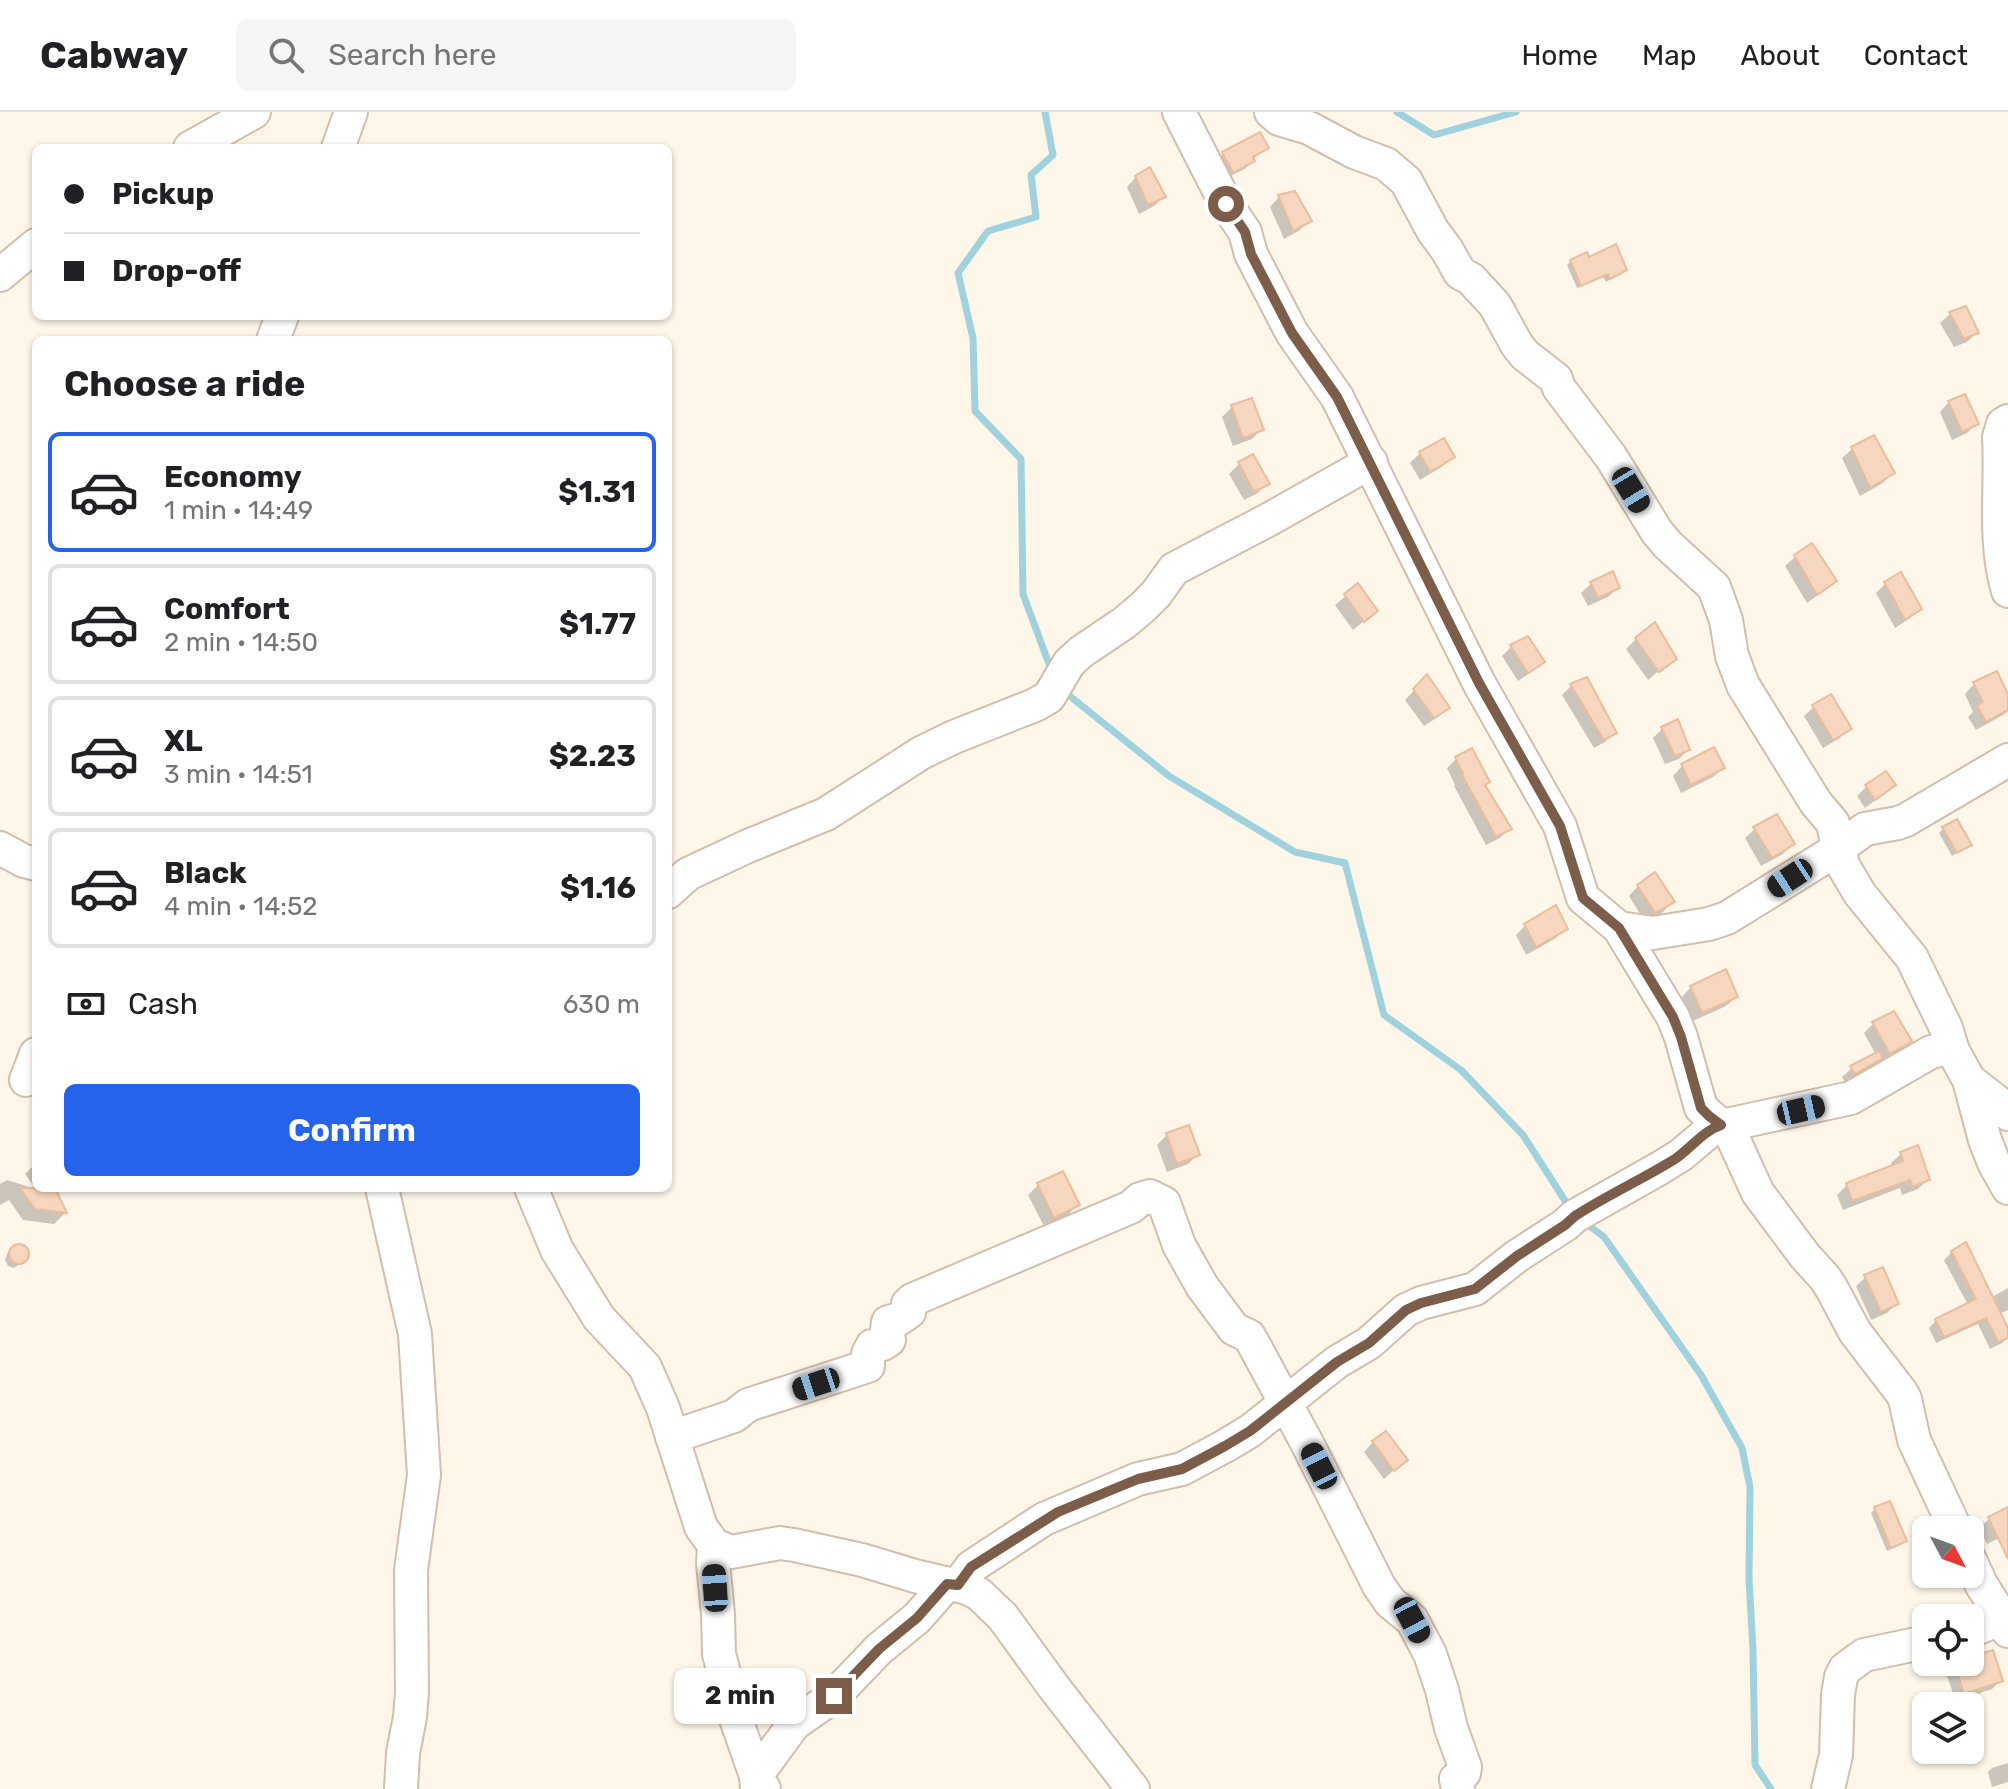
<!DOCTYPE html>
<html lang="en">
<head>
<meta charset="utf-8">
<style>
  :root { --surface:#fff; --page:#f6f6f6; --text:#202124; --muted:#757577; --line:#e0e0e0; --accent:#2563eb }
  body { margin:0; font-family:Rubik,sans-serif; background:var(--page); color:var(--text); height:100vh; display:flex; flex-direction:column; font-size:30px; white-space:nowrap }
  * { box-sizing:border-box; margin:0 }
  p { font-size:26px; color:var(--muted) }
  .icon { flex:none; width:44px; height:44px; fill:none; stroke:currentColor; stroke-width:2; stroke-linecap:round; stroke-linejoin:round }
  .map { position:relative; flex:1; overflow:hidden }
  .details { position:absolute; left:32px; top:224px; width:640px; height:856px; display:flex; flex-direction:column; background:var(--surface); border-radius:12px; box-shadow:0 2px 6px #0004 }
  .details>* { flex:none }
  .hud { position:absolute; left:32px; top:32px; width:640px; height:176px; border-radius:12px; box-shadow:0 2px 6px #0004; display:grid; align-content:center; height:176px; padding:0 32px; background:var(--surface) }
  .needle { width:52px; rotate:131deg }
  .tools { position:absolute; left:1912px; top:1404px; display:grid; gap:16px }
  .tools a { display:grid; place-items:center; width:72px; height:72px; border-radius:12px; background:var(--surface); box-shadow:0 2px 6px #0004; font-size:40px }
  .end { position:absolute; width:36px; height:36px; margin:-18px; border:10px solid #7c5d4a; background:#fff; box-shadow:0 0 0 4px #fff }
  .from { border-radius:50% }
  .bubble { position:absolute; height:56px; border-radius:12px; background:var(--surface); box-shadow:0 2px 6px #0004; font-size:26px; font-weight:700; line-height:56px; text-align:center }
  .car { position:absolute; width:24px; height:48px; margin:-24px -12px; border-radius:10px; box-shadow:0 0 6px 2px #0007; background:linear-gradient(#222 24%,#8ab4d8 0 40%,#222 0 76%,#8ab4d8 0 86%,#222 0) }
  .hud b { display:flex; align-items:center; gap:28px; height:76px; font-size:30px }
  .hud b+b { border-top:2px solid var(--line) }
  .hud i { width:20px; height:20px; background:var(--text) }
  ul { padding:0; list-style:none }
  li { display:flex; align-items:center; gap:24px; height:120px; margin:0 16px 12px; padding:0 16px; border:4px solid var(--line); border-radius:12px }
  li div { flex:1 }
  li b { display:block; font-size:30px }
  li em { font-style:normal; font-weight:700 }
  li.current { border-color:var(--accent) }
  li>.icon { width:72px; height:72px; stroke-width:1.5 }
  h2 { padding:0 32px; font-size:36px; line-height:96px }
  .pay { display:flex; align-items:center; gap:20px; height:88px; padding:0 32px; font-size:30px }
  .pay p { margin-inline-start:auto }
  .cta { display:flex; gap:16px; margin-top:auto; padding:16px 32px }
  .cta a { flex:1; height:92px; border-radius:12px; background:var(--accent); color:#fff; font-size:32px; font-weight:700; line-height:92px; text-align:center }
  header { display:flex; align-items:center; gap:48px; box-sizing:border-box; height:112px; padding:0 40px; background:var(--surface); border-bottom:2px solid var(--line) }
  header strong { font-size:38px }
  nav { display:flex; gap:44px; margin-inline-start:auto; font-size:28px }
  .search { width:560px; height:72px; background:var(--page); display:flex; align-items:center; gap:20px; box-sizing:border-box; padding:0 28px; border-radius:12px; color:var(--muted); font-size:30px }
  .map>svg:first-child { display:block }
</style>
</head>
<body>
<header>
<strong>Cabway</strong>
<div class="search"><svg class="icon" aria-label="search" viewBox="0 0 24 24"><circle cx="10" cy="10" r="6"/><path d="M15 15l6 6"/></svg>Search here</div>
<nav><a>Home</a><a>Map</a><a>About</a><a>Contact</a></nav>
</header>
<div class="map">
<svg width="2008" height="1677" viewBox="0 0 2008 1677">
  <rect width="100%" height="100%" fill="#fef6e9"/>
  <g fill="#0003">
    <path d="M1259,22L1267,36L1252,48L1245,57L1224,67L1215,49L1223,42Z"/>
    <path d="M1136,65L1164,85L1154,94L1139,102L1127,75Z"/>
    <path d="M1279,85L1309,108L1300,118L1284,127L1270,95Z"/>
    <path d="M1588,147L1625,158L1606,170L1603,165L1577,176L1567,153L1571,149Z"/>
    <path d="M1965,196L1977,220L1967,230L1954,235L1940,211L1950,202Z"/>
    <path d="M1251,288L1262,317L1252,327L1233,334L1222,305L1232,295Z"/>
    <path d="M1949,290L1977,311L1967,321L1952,328L1940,300Z"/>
    <path d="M1852,337L1892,361L1883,371L1860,384L1842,346Z"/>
    <path d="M1420,341L1453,345L1443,354L1420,368L1410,351Z"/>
    <path d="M1253,345L1267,371L1258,381L1244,388L1229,362L1239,352Z"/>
    <path d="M1795,445L1835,469L1825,478L1807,491L1785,454Z"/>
    <path d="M1612,462L1618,475L1608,485L1588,494L1581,481L1591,472Z"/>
    <path d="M1885,472L1919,497L1910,506L1895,516L1876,481Z"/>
    <path d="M1358,474L1376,499L1353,518L1335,493Z"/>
    <path d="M1636,527L1674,546L1648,568L1626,537Z"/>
    <path d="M1512,534L1542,550L1533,559L1518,569L1502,544Z"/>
    <path d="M1427,565L1447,596L1438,605L1424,614L1405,588Z"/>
    <path d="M1974,572L2008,585V598L2003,603L1976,618L1968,605L1973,600L1965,582Z"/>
    <path d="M1571,574L1614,620L1605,630L1594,636L1562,583Z"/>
    <path d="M1814,595L1849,616L1840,626L1823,636L1804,604Z"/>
    <path d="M1662,617L1688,638L1679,647L1665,652L1653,626Z"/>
    <path d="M1456,647L1484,674L1509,717L1500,726L1486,733L1454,674L1455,673L1447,656Z"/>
    <path d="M1682,654L1723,656L1713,665L1681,681L1673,664Z"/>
    <path d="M1893,673L1884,682L1865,696L1857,684L1866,675Z"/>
    <path d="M1755,717L1792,732L1783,742L1761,754L1745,726Z"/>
    <path d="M1943,717L1965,736L1952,744L1939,721Z"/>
    <path d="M1638,774L1672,790L1663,800L1645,810L1629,784Z"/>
    <path d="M1525,814L1565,816L1556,826L1526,843L1516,823Z"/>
    <path d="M1691,875L1736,885L1726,894L1693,909L1682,885Z"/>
    <path d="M1873,912L1910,929L1900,938L1880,950L1878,947L1871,955L1845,970L1842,965L1852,956L1876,943L1864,921Z"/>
    <path d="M1167,1023L1197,1043L1188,1052L1167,1060L1157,1033Z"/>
    <path d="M1901,1042L1928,1068L1918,1077L1902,1083L1900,1076L1843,1098L1837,1083L1847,1073L1893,1056L1891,1051Z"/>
    <path d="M36,1051V1076H55L50,1080L56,1082L65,1101L54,1112L23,1108L9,1088L0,1093V1072L7,1068L36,1077L25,1062Z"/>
    <path d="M1062,1061L1077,1093L1068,1103L1044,1114L1028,1083L1038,1073Z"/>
    <path d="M18,1133L24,1135L28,1141L25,1148L14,1156L8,1154L5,1148L7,1142Z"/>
    <path d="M1952,1140L1992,1185L2008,1176V1198L1999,1202L2008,1225L2002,1231L1990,1237L1978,1212L1936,1231L1929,1216L1936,1208L1968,1193L1944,1148Z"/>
    <path d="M1866,1165L1897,1191L1887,1201L1871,1208L1856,1174Z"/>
    <path d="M1373,1330L1405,1348L1384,1367L1364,1340Z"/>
    <path d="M1875,1397L1905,1429L1901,1433L1887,1439L1871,1401Z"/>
    <path d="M2008,1397V1422L1987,1432L1979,1416L1989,1407Z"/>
    <path d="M1970,1547L2001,1568L1992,1577L1956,1590L1946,1561L1955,1552L1970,1550Z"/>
    <path d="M2008,1651V1670L1992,1675L1988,1660L1992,1656Z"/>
  </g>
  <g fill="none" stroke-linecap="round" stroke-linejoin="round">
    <g stroke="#a0d2dd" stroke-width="7">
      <path d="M1045,0L1053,43L1031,63L1036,105L988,119L958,161L973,226L975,299L1021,347L1023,482L1052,560"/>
      <path d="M1397,0L1434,23L1516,0"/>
      <path d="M1061,577L1169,664L1295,740L1345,751L1384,903L1461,958L1523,1023L1571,1098"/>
      <path d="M1583,1109L1604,1125L1701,1263L1742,1336L1750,1375L1749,1467L1753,1538L1755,1653L1771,1677"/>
    </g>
  </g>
  <g fill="#f6d6be" stroke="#eabd9d" stroke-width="2">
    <path d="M1260,20L1269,36L1253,45L1255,49L1233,61L1222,40Z"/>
    <path d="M1150,55L1166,85L1148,93L1135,64Z"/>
    <path d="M1295,79L1312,109L1293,119L1278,83Z"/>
    <path d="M1616,132L1627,158L1610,167L1608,162L1581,174L1570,148L1587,140L1589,145Z"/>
    <path d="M1966,194L1979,221L1964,227L1949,200Z"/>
    <path d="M1965,282L1979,312L1962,320L1948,289Z"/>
    <path d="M1252,286L1264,318L1243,326L1231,293Z"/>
    <path d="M1874,323L1895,361L1870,376L1851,335Z"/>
    <path d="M1444,326L1455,345L1430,360L1419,340Z"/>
    <path d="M1253,342L1270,372L1254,380L1238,350Z"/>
    <path d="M1812,431L1837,469L1817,483L1794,443Z"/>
    <path d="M1613,459L1620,476L1598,486L1590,470Z"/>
    <path d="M1901,460L1922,497L1905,508L1884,470Z"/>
    <path d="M1358,471L1378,499L1364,510L1344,482Z"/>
    <path d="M1655,510L1677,547L1659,560L1635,526Z"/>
    <path d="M1528,524L1545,550L1528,561L1510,533Z"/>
    <path d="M1997,559L2008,582V598L1986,610L1977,594L1983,590L1973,570Z"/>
    <path d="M1427,562L1450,596L1434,606L1413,577Z"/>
    <path d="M1587,565L1617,621L1604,628L1570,572Z"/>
    <path d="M1831,582L1852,617L1833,628L1812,593Z"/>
    <path d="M1678,607L1690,638L1675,644L1661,615Z"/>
    <path d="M1714,635L1725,656L1691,673L1681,652Z"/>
    <path d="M1472,636L1490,670L1485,673L1512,717L1496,725L1462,663L1463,662L1455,645Z"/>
    <path d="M1886,659L1896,673L1875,688L1865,673Z"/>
    <path d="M1777,702L1795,732L1772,746L1753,715Z"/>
    <path d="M1957,707L1972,733L1957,741L1942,715Z"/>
    <path d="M1655,760L1675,790L1655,801L1637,773Z"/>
    <path d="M1556,793L1568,817L1536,835L1524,812Z"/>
    <path d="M1726,857L1738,885L1702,901L1690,874Z"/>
    <path d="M1894,899L1912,929L1890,942L1872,910Z"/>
    <path d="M1879,939L1883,946L1855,962L1850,954Z"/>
    <path d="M1189,1013L1200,1043L1177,1052L1166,1021Z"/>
    <path d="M1918,1033L1930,1068L1912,1075L1910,1068L1852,1089L1846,1071L1903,1049L1900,1040Z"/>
    <path d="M1063,1059L1080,1093L1054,1106L1037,1071Z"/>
    <path d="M20,1076H42L57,1080L67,1101L35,1097Z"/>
    <path d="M1966,1130L2008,1216V1226L1998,1230L1986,1206L1944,1225L1935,1207L1976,1187L1951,1139Z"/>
    <circle cx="19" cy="1142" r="10"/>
    <path d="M1883,1155L1899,1192L1881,1200L1864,1163Z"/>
    <path d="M1386,1319L1408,1348L1394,1359L1372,1329Z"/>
    <path d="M1890,1389L1907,1429L1891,1436L1874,1395Z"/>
    <path d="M2008,1395V1447L1988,1405Z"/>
    <path d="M1993,1538L2003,1569L1964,1582L1954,1550H1970V1545Z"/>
  </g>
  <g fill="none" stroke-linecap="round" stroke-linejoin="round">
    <defs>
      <g id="minor">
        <path d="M1179,0L1226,92L1245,120L1251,142L1292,221L1337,285L1479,571L1560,714L1583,786L1619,816L1673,905L1681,925L1701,996L1731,1022L1758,1081L1805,1144L1825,1166L1832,1177L1855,1220L1901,1280L1905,1287L1914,1328L1956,1418"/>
        <path d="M1271,0L1279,7L1309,16L1354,40L1386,52L1406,69L1433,119L1447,138L1460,161L1471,167L1495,193L1517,233L1525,243L1556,267L1559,276L1611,345L1657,420L1668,433L1714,475L1726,508L1732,544L1743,573L1816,691L1833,711L1838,737L1844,755L1860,782L1912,846L1946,916L1953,939L1969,968L1985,1028L1994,1051L2008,1076"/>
        <path d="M190,36L254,0"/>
        <path d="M338,36L351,0"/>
        <path d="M0,163L36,133"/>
        <path d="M273,228L282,204"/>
        <path d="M2008,309L2003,312L1999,325C2002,376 1993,429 2008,479"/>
        <path d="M0,736L24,749L36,752"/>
        <path d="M668,780L688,762L748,734L826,702L921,641L954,625L1035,593L1049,585L1069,551L1081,540L1124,511L1143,495L1156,482L1174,457L1268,408L1371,350"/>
        <path d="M1619,816L1653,821L1709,812L1727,806L1838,737L1865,717L1898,711L1906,708L2008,648"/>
        <path d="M26,968L36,942"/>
        <path d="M1969,968L2000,992L2008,1002"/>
        <path d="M382,1076L415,1222L424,1363L411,1458L412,1580L410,1605L403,1641L401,1677"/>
        <path d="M531,1076L557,1138L599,1206L645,1255L663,1296L701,1415L714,1433L731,1440L780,1431L794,1433L862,1448L915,1464L967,1476L979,1482L1003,1505L1053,1574L1133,1677"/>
        <path d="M672,1325L734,1304L748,1293L868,1254V1242L872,1234L883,1232L889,1228L887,1218L888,1210L899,1207L909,1200L908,1192L912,1188L1131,1095L1140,1087L1150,1084L1164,1091L1179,1133L1202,1174L1234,1217L1249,1224L1253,1231L1307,1331L1379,1474L1390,1490L1412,1508L1430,1542L1442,1578L1451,1616L1465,1655L1464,1661L1456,1667L1458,1677"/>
        <path d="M714,1433L713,1451L718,1502L719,1542L736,1607L756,1664L764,1677"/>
        <path d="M1970,1448L1981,1472L2003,1507L2008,1519"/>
        <path d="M958,1473L971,1455L1044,1407L1138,1367L1182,1357L1225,1334L1250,1319L1337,1250L1369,1231L1406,1198L1421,1191L1475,1177L1517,1144L1565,1113L1575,1104L1660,1056L1681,1043L1713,1016L1851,986L1931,940L1944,937L1953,939"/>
        <path d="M1970,1519L2008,1504"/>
        <path d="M757,1677L756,1664L794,1612L834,1584L879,1537L917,1506L947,1472"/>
        <path d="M1828,1677L1836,1643L1838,1583L1841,1565L1845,1557L1864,1543L1926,1530"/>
      </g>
    </defs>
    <use href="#minor" stroke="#d2bead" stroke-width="36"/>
    <use href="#minor" stroke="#fff" stroke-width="32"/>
  </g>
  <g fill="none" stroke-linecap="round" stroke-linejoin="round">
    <path stroke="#7c5d4a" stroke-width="10" d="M834,1584L879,1537L917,1506L947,1472L958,1473L971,1455L1058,1400L1138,1367L1182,1357L1225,1334L1250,1319L1337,1250L1369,1231L1406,1198L1421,1191L1475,1177L1517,1144L1565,1113L1575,1104C1607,1083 1643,1067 1675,1047C1691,1036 1703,1019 1721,1013L1709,1004L1701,996L1681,925L1673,905L1619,816L1583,786L1560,714L1479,571L1337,285L1292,221L1251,142L1245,120L1226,92"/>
  </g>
</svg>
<div class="tools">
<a><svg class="needle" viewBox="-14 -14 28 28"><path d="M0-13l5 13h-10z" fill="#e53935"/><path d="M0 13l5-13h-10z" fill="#757577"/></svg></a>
<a><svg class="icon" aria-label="locate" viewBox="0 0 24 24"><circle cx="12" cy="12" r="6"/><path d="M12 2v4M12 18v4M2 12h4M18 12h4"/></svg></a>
<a><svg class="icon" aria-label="layers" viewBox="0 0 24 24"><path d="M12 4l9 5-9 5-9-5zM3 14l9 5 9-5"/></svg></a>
</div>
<i class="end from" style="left:1226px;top:92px"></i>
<i class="end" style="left:834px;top:1584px"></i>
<div class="bubble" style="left:674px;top:1556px;width:132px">2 min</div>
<i class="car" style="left:1631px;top:378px;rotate:149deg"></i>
<i class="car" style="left:1790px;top:766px;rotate:237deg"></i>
<i class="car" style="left:1801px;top:998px;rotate:77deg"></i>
<i class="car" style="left:816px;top:1272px;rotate:252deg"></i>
<i class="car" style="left:1319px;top:1354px;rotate:333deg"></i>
<i class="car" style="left:715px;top:1476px;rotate:356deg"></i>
<i class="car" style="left:1412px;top:1508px;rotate:152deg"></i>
<div class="hud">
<b><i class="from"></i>Pickup</b>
<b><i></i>Drop-off</b>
</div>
<section class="details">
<h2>Choose a ride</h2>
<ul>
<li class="current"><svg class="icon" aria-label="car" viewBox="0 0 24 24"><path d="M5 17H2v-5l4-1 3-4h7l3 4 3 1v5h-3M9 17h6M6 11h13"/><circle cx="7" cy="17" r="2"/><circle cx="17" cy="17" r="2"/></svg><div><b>Economy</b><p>1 min · 14:49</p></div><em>$1.31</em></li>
<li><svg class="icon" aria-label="car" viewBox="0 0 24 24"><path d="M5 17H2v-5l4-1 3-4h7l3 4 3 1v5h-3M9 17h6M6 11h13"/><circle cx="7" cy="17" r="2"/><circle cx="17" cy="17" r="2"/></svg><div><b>Comfort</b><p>2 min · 14:50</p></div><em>$1.77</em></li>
<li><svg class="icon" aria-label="car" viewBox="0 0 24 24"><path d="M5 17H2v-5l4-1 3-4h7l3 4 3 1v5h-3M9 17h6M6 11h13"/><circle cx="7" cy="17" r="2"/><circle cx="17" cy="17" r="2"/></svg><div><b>XL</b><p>3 min · 14:51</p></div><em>$2.23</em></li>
<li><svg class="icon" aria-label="car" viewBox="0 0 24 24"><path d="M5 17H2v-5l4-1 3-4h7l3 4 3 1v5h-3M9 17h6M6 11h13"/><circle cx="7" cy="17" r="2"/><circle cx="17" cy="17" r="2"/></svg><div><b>Black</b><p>4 min · 14:52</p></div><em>$1.16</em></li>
</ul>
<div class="pay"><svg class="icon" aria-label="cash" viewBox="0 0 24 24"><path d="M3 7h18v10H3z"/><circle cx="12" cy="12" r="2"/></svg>Cash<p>630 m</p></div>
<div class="cta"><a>Confirm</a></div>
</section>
</div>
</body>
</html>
